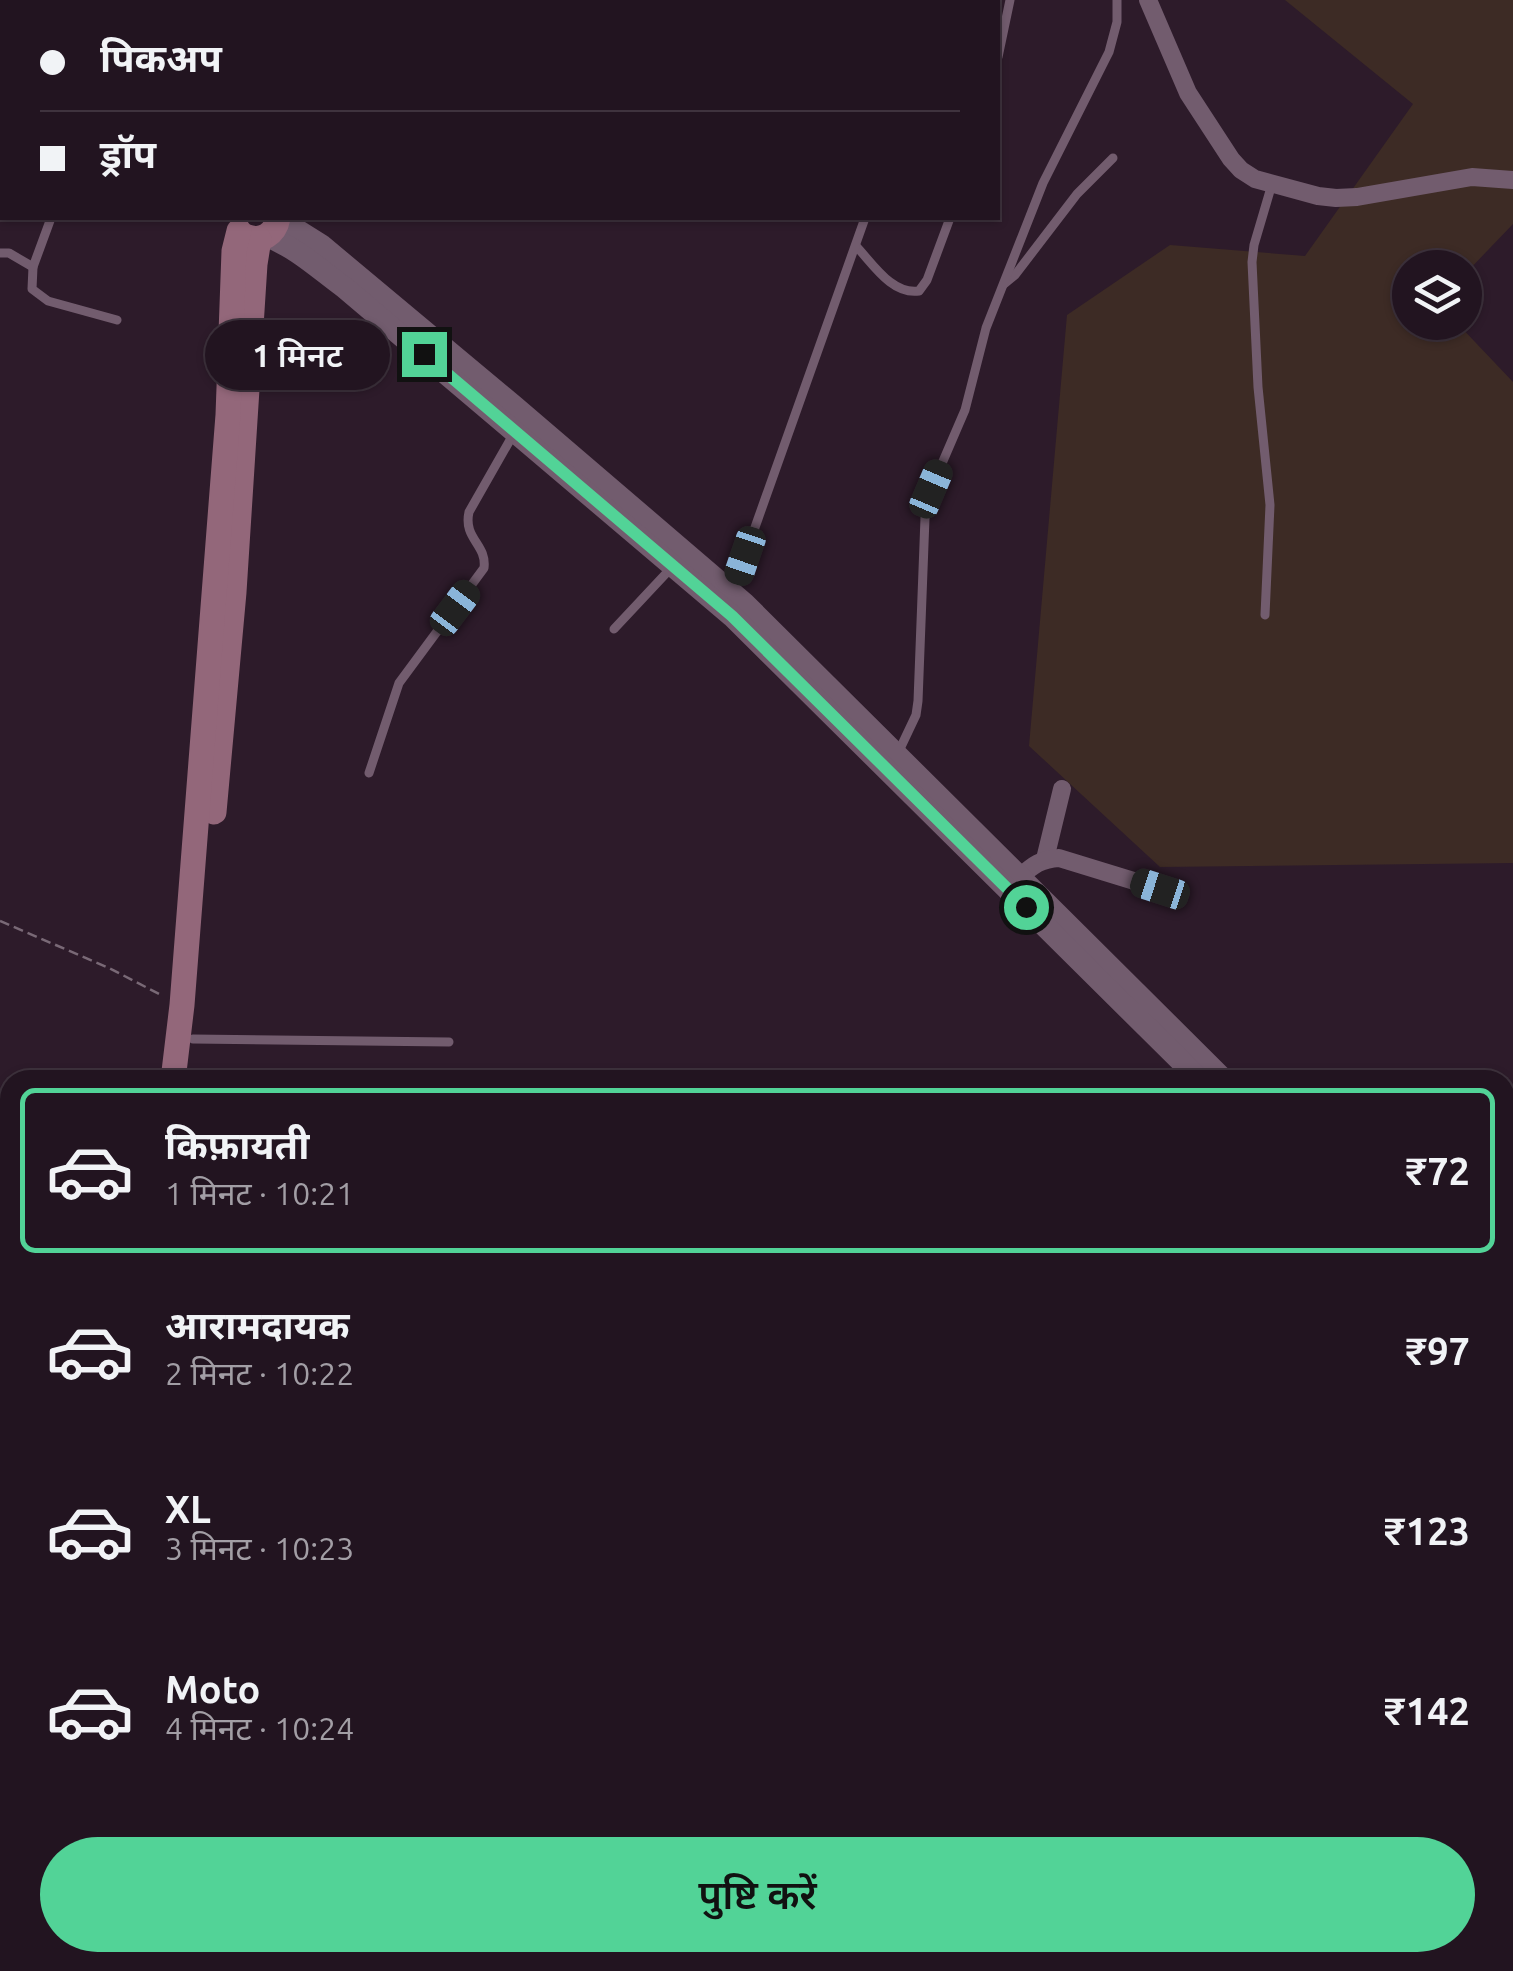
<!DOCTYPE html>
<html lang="hi">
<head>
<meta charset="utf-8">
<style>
  :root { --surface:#221420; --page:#2a1d29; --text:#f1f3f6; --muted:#a29ea5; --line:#3f333e; --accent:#52d397 }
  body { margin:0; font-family:Ubuntu,"Noto Sans Devanagari",sans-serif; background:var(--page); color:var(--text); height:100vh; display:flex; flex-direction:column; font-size:38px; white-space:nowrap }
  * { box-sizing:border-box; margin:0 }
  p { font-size:32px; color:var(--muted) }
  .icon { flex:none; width:55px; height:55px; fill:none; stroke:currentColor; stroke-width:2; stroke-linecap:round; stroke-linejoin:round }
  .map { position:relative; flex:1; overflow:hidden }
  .panel { position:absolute; left:0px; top:1070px; width:1515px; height:902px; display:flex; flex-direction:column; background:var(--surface); border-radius:30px 30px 0 0; box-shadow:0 2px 8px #0004,0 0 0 2px var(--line) }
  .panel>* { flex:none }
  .hud { position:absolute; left:0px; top:0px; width:1000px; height:220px; box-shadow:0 2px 8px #0004,0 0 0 2px var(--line); display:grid; align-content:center; height:220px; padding:0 40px; background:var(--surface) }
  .buttons { position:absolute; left:1392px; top:250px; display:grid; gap:20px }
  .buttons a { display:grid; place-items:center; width:90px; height:90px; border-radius:50%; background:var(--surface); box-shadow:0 2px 8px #0004,0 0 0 2px var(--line); font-size:50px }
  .end { position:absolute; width:45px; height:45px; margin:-22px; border:12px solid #52d397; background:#111; box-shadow:0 0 0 5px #111 }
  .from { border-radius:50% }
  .bubble { position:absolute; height:70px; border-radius:35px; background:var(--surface); box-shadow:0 2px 8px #0004,0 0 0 2px var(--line); font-size:32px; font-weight:600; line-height:70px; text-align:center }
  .car { position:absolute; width:30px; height:60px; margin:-30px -15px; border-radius:12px; box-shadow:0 0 8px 2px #0007; background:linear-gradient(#222 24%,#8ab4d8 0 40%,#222 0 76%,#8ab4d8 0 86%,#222 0) }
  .hud b { display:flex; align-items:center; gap:35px; height:95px; font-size:38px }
  .hud b+b { border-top:2px solid var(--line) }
  .hud i { width:25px; height:25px; background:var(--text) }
  ul { padding:18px 0 0; list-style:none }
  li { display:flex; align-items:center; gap:30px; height:165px; margin:0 20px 15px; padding:0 20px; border:5px solid transparent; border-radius:15px }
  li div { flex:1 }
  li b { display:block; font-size:38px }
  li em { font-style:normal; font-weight:600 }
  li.selected { border-color:var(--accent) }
  li>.icon { width:90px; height:90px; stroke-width:1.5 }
  .button { display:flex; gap:20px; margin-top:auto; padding:20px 40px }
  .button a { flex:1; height:115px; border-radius:60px; background:var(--accent); color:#111; font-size:40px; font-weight:600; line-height:115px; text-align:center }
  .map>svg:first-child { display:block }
</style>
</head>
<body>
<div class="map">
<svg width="1513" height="1971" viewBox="0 0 1513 1971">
  <rect width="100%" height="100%" fill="#2d1b2a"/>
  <path fill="#3d2b25" d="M1285,0H1513V224L1465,274V268H1410V322L1457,323L1513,382V863L1160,867L1029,746L1067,315L1170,245L1305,256L1413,104Z"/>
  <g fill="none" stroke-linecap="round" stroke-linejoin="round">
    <g stroke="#796976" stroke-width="2.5" stroke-dasharray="10 5" stroke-linecap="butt">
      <path d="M0,93L2,92"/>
      <path d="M0,921L109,968L163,996"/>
    </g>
    <g stroke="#725c6e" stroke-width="9">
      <path d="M313,0L316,2"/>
      <path d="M925,2L926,0"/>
      <path d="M998,57L1010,0"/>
      <path d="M51,218L33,267L32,289L48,301L117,320"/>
      <path d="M856,246C873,264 892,295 919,291L927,280L950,218"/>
      <path d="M0,253H9L33,267"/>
      <path d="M1004,284L1015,275L1077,194L1113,158"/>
      <path d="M732,592L865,218"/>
      <path d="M1265,615L1270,505L1258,387L1252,262L1254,245L1272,184"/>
      <path d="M614,629L673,566"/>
      <path d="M898,753L916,715L918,701L925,518L931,489L965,410L986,328L1043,183L1109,52L1117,22V0"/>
      <path d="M369,773L399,683L484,568C487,544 463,539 469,512L514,433"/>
      <path d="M193,1039L449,1042"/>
      <path d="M1513,1588V1606"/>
      <path d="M1505,1798L1513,1782"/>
    </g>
    <g stroke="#725c6e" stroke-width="18">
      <path d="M183,0L184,2"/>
      <path d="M1148,0L1188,93L1231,159L1241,170L1255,179L1318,196L1336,198L1357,197L1472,177L1513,180"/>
      <path d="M383,2L391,0"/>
      <path d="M1045,859L1062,789"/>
      <path d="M1020,877C1033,865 1041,859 1059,858L1160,889"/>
      <path d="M0,1243L10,1247"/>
      <path d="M0,1496L10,1492"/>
      <path d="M733,1962V1971"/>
      <path d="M925,1962V1971"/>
      <path d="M1100,1962L1109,1971"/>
      <path d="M587,1971L593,1962"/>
      <path d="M654,1971L660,1962"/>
      <path d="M840,1971V1962"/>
      <path d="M1267,1971L1277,1962"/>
    </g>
    <g stroke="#725c6e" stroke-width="22">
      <path d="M278,218L321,245L515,407L744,603L1224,1080"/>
      <path d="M266,236C296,247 320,270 345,288L732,616L1200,1080"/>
      <path d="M1505,1446L1513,1459"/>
      <path d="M1505,1503L1513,1518"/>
    </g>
    <g stroke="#93677a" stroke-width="25">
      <path d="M119,0L120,2"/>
      <path d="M139,0L141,2"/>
      <path d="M245,236C262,243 275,234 278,218"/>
      <path d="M214,812L234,592L255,264L259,239"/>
      <path d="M173,1080L182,1005L228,415L234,251L239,231"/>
      <path d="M255,1971V1962"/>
      <path d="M274,1971V1962"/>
    </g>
  </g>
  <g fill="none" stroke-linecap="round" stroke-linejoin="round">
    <path stroke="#52d397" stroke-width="12" d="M424,354L732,616L1026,907"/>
  </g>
</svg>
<div class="buttons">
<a><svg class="icon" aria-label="layers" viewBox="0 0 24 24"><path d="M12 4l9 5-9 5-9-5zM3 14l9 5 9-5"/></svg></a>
</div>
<i class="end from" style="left:1026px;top:907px"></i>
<i class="end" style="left:424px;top:354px"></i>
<div class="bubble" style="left:205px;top:320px;width:185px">1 मिनट</div>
<i class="car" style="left:931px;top:489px;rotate:23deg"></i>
<i class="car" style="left:745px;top:556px;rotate:199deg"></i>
<i class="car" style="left:455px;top:608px;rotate:37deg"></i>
<i class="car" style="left:1160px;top:889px;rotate:288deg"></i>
<div class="hud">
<b><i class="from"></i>पिकअप</b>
<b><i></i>ड्रॉप</b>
</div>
<section class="panel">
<ul>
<li class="selected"><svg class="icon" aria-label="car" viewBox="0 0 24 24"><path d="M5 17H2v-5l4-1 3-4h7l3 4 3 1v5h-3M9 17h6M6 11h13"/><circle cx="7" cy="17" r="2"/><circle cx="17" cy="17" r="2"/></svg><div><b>किफ़ायती</b><p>1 मिनट · 10:21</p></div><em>₹72</em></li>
<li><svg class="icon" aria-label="car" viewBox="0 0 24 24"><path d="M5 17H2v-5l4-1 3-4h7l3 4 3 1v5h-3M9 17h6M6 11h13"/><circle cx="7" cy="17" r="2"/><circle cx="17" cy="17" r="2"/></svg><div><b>आरामदायक</b><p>2 मिनट · 10:22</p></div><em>₹97</em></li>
<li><svg class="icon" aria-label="car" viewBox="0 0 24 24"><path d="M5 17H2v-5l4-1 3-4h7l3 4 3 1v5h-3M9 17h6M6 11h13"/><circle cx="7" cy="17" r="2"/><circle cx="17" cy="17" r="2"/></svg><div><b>XL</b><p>3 मिनट · 10:23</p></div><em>₹123</em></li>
<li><svg class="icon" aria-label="car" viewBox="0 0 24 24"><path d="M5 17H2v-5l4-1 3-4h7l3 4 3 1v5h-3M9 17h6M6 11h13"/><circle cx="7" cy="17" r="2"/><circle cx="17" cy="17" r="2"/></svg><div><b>Moto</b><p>4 मिनट · 10:24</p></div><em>₹142</em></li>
</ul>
<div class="button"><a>पुष्टि करें</a></div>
</section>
</div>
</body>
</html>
